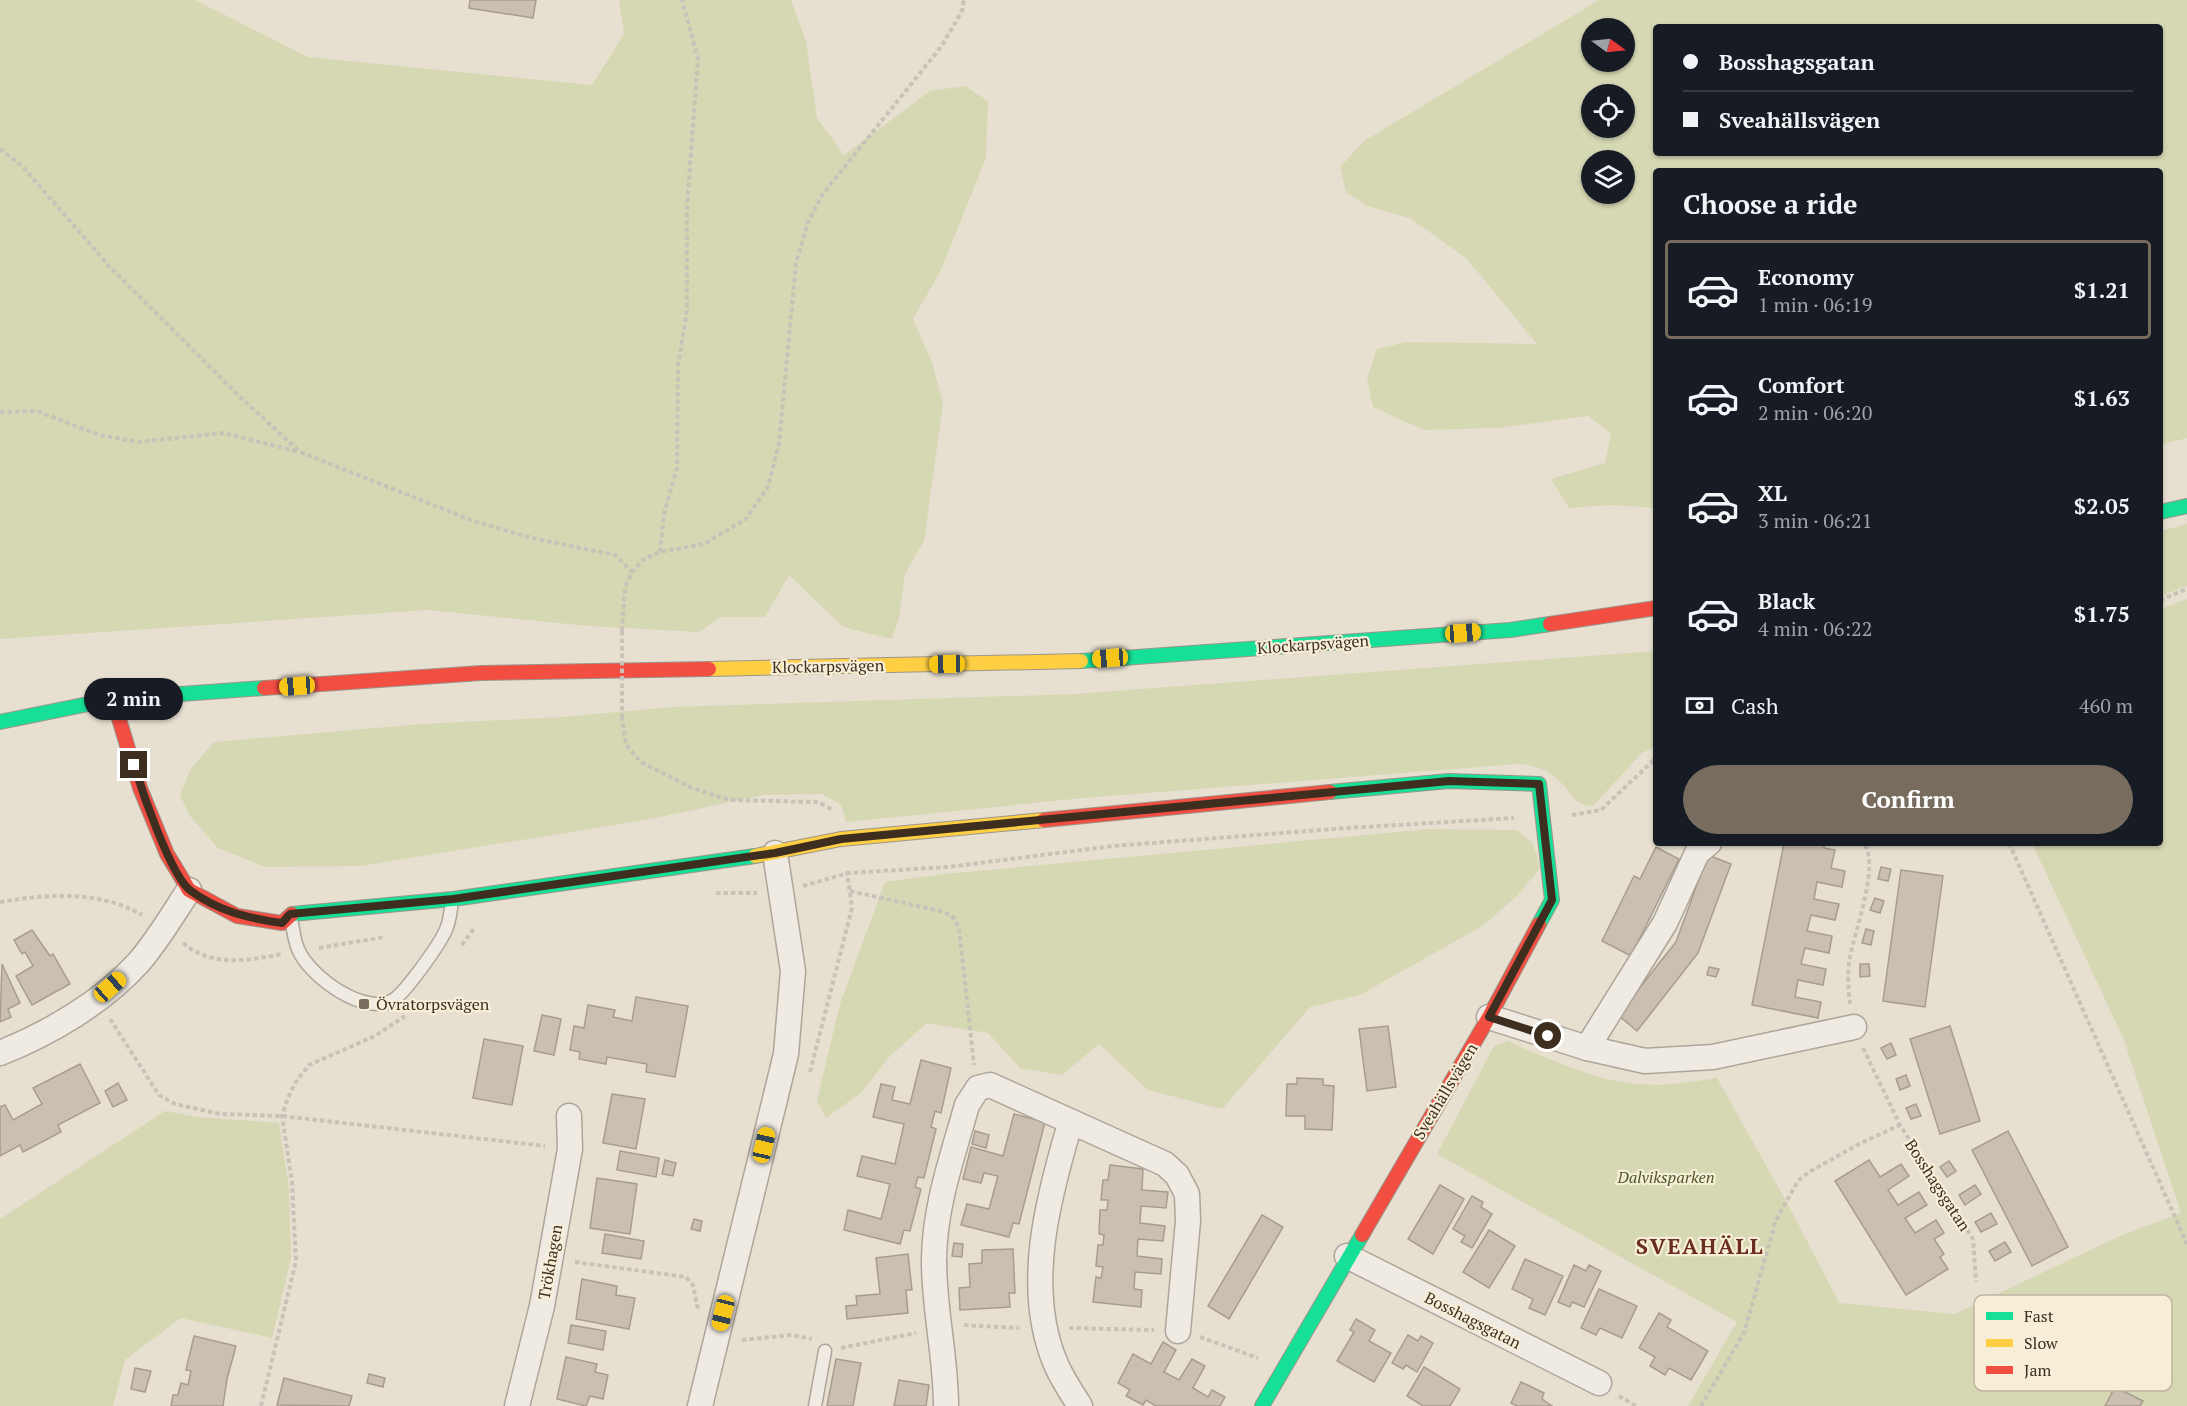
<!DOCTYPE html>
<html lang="en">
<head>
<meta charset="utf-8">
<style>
  :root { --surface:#171b24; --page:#242831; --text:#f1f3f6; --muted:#9ea1a6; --line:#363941; --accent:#786c5e }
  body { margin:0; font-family:"PT Serif",serif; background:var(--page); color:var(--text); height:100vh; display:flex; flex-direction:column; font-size:22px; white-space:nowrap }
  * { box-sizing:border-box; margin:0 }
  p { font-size:20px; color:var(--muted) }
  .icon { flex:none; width:33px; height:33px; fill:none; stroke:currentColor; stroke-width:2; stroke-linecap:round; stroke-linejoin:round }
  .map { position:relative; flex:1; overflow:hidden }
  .sheet { position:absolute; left:1653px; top:168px; width:510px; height:678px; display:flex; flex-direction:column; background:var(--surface); border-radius:6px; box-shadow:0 2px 4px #0004 }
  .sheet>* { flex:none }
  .hud { position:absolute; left:1653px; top:24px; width:510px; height:132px; border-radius:6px; box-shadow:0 2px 4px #0004; display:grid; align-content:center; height:132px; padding:0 30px; background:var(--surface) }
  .needle { width:39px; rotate:105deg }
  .tools { position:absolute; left:1581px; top:18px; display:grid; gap:12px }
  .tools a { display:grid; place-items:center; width:54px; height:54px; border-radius:50%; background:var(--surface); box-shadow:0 2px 4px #0004; font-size:30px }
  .end { position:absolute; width:27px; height:27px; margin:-14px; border:8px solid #3d2e20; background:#fff; box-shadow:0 0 0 3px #fff }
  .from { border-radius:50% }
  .bubble { position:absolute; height:42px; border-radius:21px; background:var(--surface); box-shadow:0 2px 4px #0004; font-size:20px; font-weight:700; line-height:42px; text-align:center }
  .car { position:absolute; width:18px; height:36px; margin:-18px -9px; border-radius:8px; box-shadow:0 0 4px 2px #0007; background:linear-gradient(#f5c518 24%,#345 0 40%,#f5c518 0 76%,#345 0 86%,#f5c518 0) }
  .hud b { display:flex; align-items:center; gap:21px; height:57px; font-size:22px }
  .hud b+b { border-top:2px solid var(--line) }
  .hud i { width:15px; height:15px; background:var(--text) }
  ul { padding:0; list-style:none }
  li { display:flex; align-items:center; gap:18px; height:99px; margin:0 12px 9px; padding:0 18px; border:3px solid transparent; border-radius:6px }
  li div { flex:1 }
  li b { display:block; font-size:22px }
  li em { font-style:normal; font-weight:700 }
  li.selected { border-color:var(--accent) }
  li>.icon { width:54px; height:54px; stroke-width:1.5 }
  h2 { padding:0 30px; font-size:27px; line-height:72px }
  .pay { display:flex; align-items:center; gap:15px; height:66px; padding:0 30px; font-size:22px }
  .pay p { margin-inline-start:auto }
  .button { display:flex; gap:12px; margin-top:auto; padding:12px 30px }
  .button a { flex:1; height:69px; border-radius:36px; background:var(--accent); color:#fff; font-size:24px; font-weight:700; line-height:69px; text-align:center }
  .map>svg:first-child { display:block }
</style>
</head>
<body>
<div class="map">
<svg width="2187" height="1406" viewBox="0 0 2187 1406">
  <rect width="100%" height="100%" fill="#e7e0d1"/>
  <g fill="#d6d7b3" fill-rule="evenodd">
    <path d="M0,0H195L308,57L592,85L624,34L619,0H791L806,42L817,118L844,155L930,91L965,86L988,101L986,158L941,270L913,319L933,365L943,404L924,541L905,574L899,618L892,639L843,627L789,575L765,617H721L699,632L588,626L428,610L0,639Z"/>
    <path d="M1599,0H2187V438L2160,445V171H1656V508L1609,505L1569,508L1551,479L1605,463L1611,433L1588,416L1497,428L1424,430L1373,407L1367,378L1377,349L1406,342L1537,344L1467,259L1410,218L1367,206L1346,192L1340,167L1364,141ZM1656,27H2160V153H1656ZM1624,28V62H1592V28ZM1592,94H1624V128H1592ZM1624,160V194H1592V160Z"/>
    <path d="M2187,524V586L2160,596V531Z"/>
    <path d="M2187,599V1406H1688L1737,1322L1437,1154L1494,1046L1507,1041C1559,1063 1612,1090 1671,1084C1686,1083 1701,1080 1717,1078L1792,1212L1839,1303L1955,1314L2120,1236L2181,1213L2124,1040L2032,843H2160V609Z"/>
    <path d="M1656,651V746L1642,753L1593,806C1574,807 1570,789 1557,779C1545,769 1533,765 1518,764L1084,798L846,822L841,805L822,794L763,795L651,819L361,866L265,867L218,848L189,815L180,795L190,770L214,742L422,724L562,717L672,707L1074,694Z"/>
    <path d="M1430,829L1517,830L1533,843L1540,868L1518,895L1484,925L1360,995L1310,1007L1222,1109L1148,1090L1099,1044L1062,1075L1020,1068L988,1033L927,1023L889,1057L862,1092L826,1118L817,1101L840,1004L885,882L944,874Z"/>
    <path d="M165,1111L198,1117L279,1123L289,1188L291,1259L272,1338L181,1318L125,1360L113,1406H0V1219Z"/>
  </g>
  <g fill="#cbbfb2" stroke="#a89c90" stroke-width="1.5">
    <path d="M470,0H536L533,18L469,8Z"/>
    <path d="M1784,843L1824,845V848L1835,850L1831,868L1845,871L1842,887L1817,882L1814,899L1839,904L1835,920L1811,915L1807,931L1832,936L1829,953L1805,948L1801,964L1826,969L1823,985L1798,980L1795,997L1821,1002L1818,1018L1752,1005Z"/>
    <path d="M1656,847L1679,859L1631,956L1602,941L1634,876L1640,879Z"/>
    <path d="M1708,855L1731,864L1698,953L1637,1031L1618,1015L1676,942Z"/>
    <path d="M1881,867L1891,869L1888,881L1878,879Z"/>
    <path d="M1901,870L1943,876L1925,1007L1883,1001Z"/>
    <path d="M1875,898L1884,901L1880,913L1870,910Z"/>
    <path d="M1866,929L1874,931L1871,945L1862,943Z"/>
    <path d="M32,930L50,956L53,954L70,984L32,1005L16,976L33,966L25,952L22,954L14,940Z"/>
    <path d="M2,964L20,1003L8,1009L11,1017L0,1022Z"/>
    <path d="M1860,964H1869L1870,976L1860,977Z"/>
    <path d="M1709,967L1719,969L1716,977L1707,975Z"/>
    <path d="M636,997L688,1006L675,1077L646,1072L647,1064L607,1057L606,1064L579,1059L580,1052L570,1050L574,1026L584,1028L588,1005L615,1010L613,1017L632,1021Z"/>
    <path d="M542,1015L561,1019L554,1055L534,1051Z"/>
    <path d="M1388,1026L1396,1087L1367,1091L1359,1029Z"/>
    <path d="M1950,1026L1980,1121L1940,1134L1910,1039Z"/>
    <path d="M484,1039L523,1046L512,1105L473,1098Z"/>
    <path d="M1891,1043L1896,1055L1887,1059L1881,1048Z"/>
    <path d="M921,1060L951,1068L941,1113L935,1111L931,1127L936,1129L924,1178L918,1177L915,1187L921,1189L910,1231L904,1230L900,1244L844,1230L848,1210L881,1219L890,1184L857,1176L862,1156L895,1164L904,1124L873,1117L881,1084L895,1087L892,1100L910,1104Z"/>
    <path d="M80,1064L100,1103L58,1125L61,1132L23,1152L20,1145L0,1156V1107L5,1105L13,1120L42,1104L33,1088Z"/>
    <path d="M1906,1075L1910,1086L1900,1090L1896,1079Z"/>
    <path d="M1297,1078L1323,1079V1085L1334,1086L1332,1130L1305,1129V1116H1286L1287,1084H1297Z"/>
    <path d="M118,1083L127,1100L113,1107L105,1091Z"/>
    <path d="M612,1094L645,1099L636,1149L603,1143Z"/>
    <path d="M1916,1104L1921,1116L1911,1119L1906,1108Z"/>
    <path d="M1014,1114L1045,1122L1019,1224L1013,1223L1009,1237L961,1225L967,1204L989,1209L998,1176L984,1173L981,1183L963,1179L971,1147L1003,1156Z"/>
    <path d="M975,1131L989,1135L986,1148L972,1144Z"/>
    <path d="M2008,1131L2068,1247L2032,1266L1972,1150Z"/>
    <path d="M620,1151L659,1158L656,1177L617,1170Z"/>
    <path d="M665,1160L676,1163L673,1176L662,1174Z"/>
    <path d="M1869,1160L1880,1177L1901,1164L1909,1176L1888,1190L1898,1205L1919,1192L1927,1205L1905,1218L1915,1233L1936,1220L1944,1233L1934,1239L1944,1254L1940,1257L1948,1269L1906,1295L1835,1181Z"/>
    <path d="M1949,1161L1956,1171L1947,1177L1940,1167Z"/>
    <path d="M1110,1165L1143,1169L1142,1190L1168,1192L1166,1208L1141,1206L1140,1223L1165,1226L1163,1241L1138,1239L1137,1256L1162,1259L1161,1274L1135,1272L1134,1289L1142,1290L1141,1307L1093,1302L1096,1277L1101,1278L1103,1267L1096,1266L1098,1245H1103L1104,1235L1099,1234L1100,1210H1107L1108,1200H1101L1103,1180H1108Z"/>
    <path d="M597,1178L637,1184L630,1234L590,1228Z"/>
    <path d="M1440,1185L1464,1199L1433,1254L1408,1239Z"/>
    <path d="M1975,1185L1981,1194L1965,1205L1959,1195Z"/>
    <path d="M1472,1196L1483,1202L1481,1207L1492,1214L1472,1248L1461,1242L1465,1236L1453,1229Z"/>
    <path d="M1991,1213L1997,1224L1981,1232L1975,1222Z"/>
    <path d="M1262,1215L1283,1227L1229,1319L1208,1306Z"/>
    <path d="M694,1219L702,1221L700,1231L691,1229Z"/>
    <path d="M1489,1230L1515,1246L1489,1288L1463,1272Z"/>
    <path d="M605,1234L644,1241L641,1259L602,1253Z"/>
    <path d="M2005,1242L2011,1252L1995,1261L1989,1251Z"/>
    <path d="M954,1243L963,1244L962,1257L952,1256Z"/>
    <path d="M1013,1249L1015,1293H1009L1010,1307L960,1310L959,1288L970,1287L969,1264L982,1263V1250Z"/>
    <path d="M908,1254L912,1290H906L908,1313L847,1319L846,1306L857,1305L856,1296L880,1294L876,1258Z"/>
    <path d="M1525,1259L1563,1276L1545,1315L1529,1308L1533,1299L1512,1289Z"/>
    <path d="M1574,1265L1586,1271L1589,1265L1601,1271L1584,1307L1572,1302L1570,1307L1558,1302Z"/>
    <path d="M582,1279L617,1286L616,1295L635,1298L629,1329L576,1319Z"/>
    <path d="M1599,1289L1637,1306L1622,1338L1600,1328L1596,1335L1581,1328Z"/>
    <path d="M1659,1313L1671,1320L1667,1327L1708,1351L1691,1380L1669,1368L1665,1375L1650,1366L1655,1357L1639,1348Z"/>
    <path d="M1356,1319L1375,1330L1369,1341L1391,1353L1374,1382L1337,1361L1354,1332L1350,1330Z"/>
    <path d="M571,1325L606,1331L603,1350L568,1343Z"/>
    <path d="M1408,1335L1418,1341L1421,1336L1433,1343L1417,1372L1406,1365L1403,1369L1392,1363Z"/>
    <path d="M194,1336L236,1346L227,1379L223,1406H171L173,1395H178L181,1383L188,1385L191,1371L186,1370Z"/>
    <path d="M1163,1342L1176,1350L1164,1372L1179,1380L1192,1359L1205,1366L1193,1388L1208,1397L1212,1390L1225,1397L1220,1406H1156L1146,1400L1143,1405L1126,1396L1130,1390L1118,1383L1133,1354L1151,1364Z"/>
    <path d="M566,1357L597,1364L595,1372L608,1375L603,1399L590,1396L586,1406L557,1399Z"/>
    <path d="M836,1359L861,1363L853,1406H827Z"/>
    <path d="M1424,1367L1460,1389L1450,1406H1423L1407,1396Z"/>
    <path d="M135,1368L151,1371L145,1392L131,1389Z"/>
    <path d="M369,1374L385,1378L383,1387L367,1383Z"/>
    <path d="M284,1378L352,1396L349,1406L277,1405Z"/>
    <path d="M899,1380L929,1385L926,1406H894Z"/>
    <path d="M1521,1382L1544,1393L1542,1399L1552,1406H1517L1511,1403Z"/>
    <path d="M2115,1387L2143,1401L2140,1406H2105Z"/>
  </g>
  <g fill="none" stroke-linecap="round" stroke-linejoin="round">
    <defs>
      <g id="lane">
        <path d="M291,918C293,928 294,940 298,949C308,975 367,1020 396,998C408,988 442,942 447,927C450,919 451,909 452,900"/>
        <path d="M815,1406L825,1351"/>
      </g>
      <g id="street">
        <path d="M1489,1017L1587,1048L1645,1061L1713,1057L1854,1027"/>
        <path d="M1587,1048L1665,923L1697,853L1709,843"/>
        <path d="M0,1053C50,1033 103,1002 139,962C158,940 173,914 189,890"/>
        <path d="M1070,1124C1048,1198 1024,1287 1055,1362C1061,1377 1071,1392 1080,1406"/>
        <path d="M1347,1256L1599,1383"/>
        <path d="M517,1406L542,1306L570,1149L569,1116"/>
        <path d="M700,1406L786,1054L793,971L775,853"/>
        <path d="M946,1406C946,1357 934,1310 934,1261C934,1207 953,1155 967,1105L978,1088L990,1085L1165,1164L1177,1175L1187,1194L1188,1221L1178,1331"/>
      </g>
      <g id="fast">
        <path d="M2160,512L2187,506"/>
        <path d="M1081,661L1510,630L1550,624"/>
        <path d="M0,722L113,699L264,688"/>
        <path d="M1330,792L1449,781L1539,784L1552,900L1539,924"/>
        <path d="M292,914L453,899L755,856"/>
        <path d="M1262,1406L1362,1235"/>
      </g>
      <g id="slow">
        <path d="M709,669L1081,661"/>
        <path d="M755,856L841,839L1044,820"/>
      </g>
      <g id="jam">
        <path d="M1550,624L1656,608"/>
        <path d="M264,688L481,673L709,669"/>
        <path d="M113,699L140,788L167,854L189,890L237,916L282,923L292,914"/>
        <path d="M1044,820L1330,792"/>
        <path d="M1362,1235L1489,1017L1539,924"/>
      </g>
    </defs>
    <use href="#lane" stroke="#ada599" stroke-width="15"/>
    <use href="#street" stroke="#ada599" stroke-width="27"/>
    <use href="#fast" stroke="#9c958a" stroke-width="16"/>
    <use href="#slow" stroke="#9c958a" stroke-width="16"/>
    <use href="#jam" stroke="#9c958a" stroke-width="16"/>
    <g stroke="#c8c2b9" stroke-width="4" stroke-dasharray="4.5 3" stroke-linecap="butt">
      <path d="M0,149L22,166L109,266L238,395L300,452L476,522L532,538L615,555L632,572"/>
      <path d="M0,412L37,411L99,435L138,442L224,433L299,452"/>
      <path d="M660,552L664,514L677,468L678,365L687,311V206L698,59L682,0"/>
      <path d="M2160,600L2187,589"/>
      <path d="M622,631L625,588L632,572L644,559L660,552L704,544L746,519L768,487L779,443L796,263L808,222L822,195L941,47L962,11L964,0"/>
      <path d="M622,716L626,745L641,762L692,788L730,800L818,802L833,810"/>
      <path d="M1572,815L1601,810L1656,758"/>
      <path d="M2009,843L2187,1244"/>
      <path d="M803,886L848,873L948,867L1113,846L1347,828L1514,818"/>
      <path d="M850,891L945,912L954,918L959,928L974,1065"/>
      <path d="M716,893H757"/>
      <path d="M0,902C47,894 99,890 142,915"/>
      <path d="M183,943C212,967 247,961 282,954"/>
      <path d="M462,945L475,927"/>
      <path d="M319,948L385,937"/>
      <path d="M1850,1004C1848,989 1847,971 1850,957C1855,930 1880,865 1864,843"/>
      <path d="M110,1019L159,1095L175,1104L220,1114L282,1116L545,1146"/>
      <path d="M1863,1048L1900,1125L1973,1239L1976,1282"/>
      <path d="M810,1072L852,908L847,872"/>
      <path d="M575,1262L686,1277L693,1285L698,1310"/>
      <path d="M964,1325L1019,1328"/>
      <path d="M1069,1328L1154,1330"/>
      <path d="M1200,1337L1258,1358"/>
      <path d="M742,1340L791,1335L812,1339"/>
      <path d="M841,1348L916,1333"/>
      <path d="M1619,1396L1636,1406"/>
      <path d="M261,1406L296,1261L292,1182L282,1116L288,1098L295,1083L309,1065L375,1036L405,1016"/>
      <path d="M1701,1406L1744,1333L1776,1220L1798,1181L1809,1172L1859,1144L1900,1125"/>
    </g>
    <use href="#lane" stroke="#efebe3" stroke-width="12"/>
    <use href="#street" stroke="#efebe3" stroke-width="24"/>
    <use href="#fast" stroke="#16e098" stroke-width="14"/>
    <use href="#slow" stroke="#ffcf43" stroke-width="14"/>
    <use href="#jam" stroke="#f24e42" stroke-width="14"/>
    <path stroke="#c8c2b9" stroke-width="4" stroke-dasharray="4.5 3" stroke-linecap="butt" d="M622,631V716"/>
  </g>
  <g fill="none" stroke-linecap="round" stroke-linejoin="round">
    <path stroke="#3d2e20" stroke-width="8" d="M134,765C142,791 171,877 191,891C220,912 248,918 282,923L290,914L453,899L775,853L841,839L1449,781L1539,784L1552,900L1489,1017L1548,1036"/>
  </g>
  <rect fill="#786c5e" stroke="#f7eed8" stroke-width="2" x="358" y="998" width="12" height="12" rx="3"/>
  <g text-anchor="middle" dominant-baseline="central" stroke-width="4.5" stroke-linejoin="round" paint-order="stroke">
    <g font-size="16" fill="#3d2e20" stroke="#f7eed8">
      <text transform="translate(1313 644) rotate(-4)">Klockarpsvägen</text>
      <text transform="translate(828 666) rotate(-1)">Klockarpsvägen</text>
      <text transform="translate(1445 1091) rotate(-59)">Sveahällsvägen</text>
      <text transform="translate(1938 1185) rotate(57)">Bosshagsgatan</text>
      <text transform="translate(550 1262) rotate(-80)">Trökhagen</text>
      <text transform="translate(1473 1320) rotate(27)">Bosshagsgatan</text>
    </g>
    <g font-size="16" fill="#3d2e20" stroke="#f7eed8" text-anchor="start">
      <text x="376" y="1004">Övratorpsvägen</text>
    </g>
    <g font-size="16" font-style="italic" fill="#4d5a26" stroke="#f7eed8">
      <text x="1666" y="1177">Dalviksparken</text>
    </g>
    <g font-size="22" font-weight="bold" letter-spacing="1.5" fill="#6b2e1e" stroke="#f7eed8">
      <text x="1700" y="1245">SVEAHÄLL</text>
    </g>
  </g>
  <rect x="1974" y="1295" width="198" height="96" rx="9" fill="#f7eed8" stroke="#bfb4a1" stroke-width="1.5"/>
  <rect x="1986" y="1312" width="27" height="8" fill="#16e098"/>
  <rect x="1986" y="1339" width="27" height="8" fill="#ffcf43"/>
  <rect x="1986" y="1366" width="27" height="8" fill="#f24e42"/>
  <g font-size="16" fill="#3d2e20">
    <text x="2024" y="1322">Fast</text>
    <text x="2024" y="1349">Slow</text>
    <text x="2024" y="1376">Jam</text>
  </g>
</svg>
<div class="tools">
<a><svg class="needle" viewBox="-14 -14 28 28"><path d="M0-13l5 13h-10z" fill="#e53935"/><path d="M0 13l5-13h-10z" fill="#9ea1a6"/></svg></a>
<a><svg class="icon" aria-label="locate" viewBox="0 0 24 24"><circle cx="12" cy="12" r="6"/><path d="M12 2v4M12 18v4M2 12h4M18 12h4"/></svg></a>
<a><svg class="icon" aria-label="layers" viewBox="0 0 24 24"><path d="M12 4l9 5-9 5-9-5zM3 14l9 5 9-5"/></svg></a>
</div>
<i class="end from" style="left:1548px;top:1036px"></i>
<i class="end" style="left:134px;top:765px"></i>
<div class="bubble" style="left:84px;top:678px;width:99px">2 min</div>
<i class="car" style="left:1463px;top:633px;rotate:86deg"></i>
<i class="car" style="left:1110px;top:658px;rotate:266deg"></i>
<i class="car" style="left:947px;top:664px;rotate:269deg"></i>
<i class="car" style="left:297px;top:686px;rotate:266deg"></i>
<i class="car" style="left:110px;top:987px;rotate:49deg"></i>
<i class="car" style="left:764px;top:1145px;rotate:13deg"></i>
<i class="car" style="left:723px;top:1313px;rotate:194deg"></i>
<div class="hud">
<b><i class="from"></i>Bosshagsgatan</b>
<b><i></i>Sveahällsvägen</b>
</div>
<section class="sheet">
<h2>Choose a ride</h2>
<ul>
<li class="selected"><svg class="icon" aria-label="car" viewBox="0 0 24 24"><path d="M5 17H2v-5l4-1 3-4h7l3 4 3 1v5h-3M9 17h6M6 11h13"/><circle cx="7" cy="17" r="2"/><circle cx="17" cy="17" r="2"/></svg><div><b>Economy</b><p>1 min · 06:19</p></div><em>$1.21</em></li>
<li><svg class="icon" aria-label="car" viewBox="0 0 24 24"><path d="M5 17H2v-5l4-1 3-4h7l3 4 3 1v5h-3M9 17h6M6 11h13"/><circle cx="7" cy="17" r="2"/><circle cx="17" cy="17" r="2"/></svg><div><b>Comfort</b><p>2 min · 06:20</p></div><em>$1.63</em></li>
<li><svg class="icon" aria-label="car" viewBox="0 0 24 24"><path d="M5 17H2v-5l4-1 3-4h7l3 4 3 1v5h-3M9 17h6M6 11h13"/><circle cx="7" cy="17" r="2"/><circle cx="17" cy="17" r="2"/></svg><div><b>XL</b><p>3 min · 06:21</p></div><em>$2.05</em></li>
<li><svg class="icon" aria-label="car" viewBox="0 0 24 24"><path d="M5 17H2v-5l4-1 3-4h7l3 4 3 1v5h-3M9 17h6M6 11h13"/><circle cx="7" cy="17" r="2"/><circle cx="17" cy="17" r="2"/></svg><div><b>Black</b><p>4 min · 06:22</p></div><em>$1.75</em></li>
</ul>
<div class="pay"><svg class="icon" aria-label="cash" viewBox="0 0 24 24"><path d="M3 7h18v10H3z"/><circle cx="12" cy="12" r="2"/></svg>Cash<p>460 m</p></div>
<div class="button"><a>Confirm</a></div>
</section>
</div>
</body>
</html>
